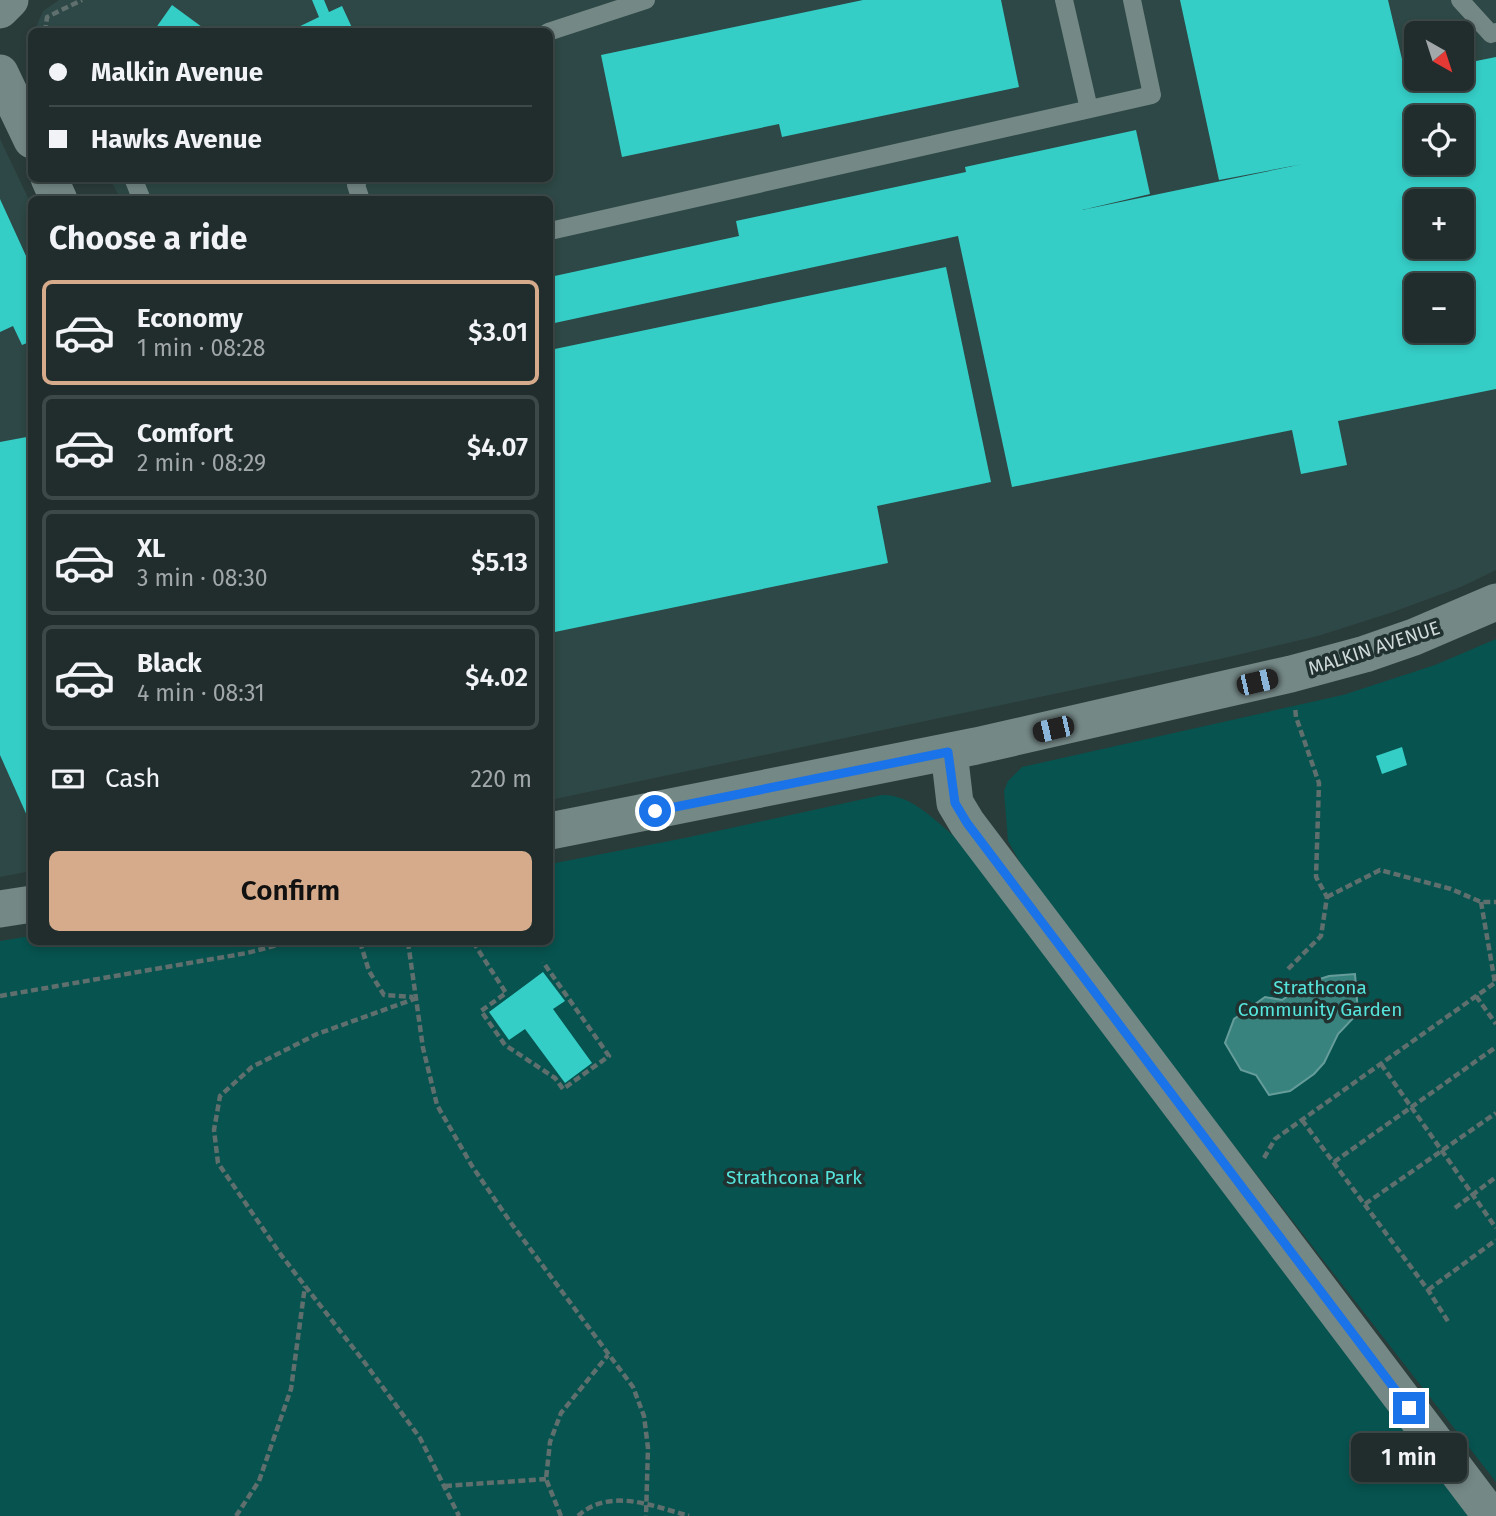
<!DOCTYPE html>
<html lang="en">
<head>
<meta charset="utf-8">
<style>
  :root { --surface:#202d2c; --page:#2d3938; --text:#f1f3f6; --muted:#a2a8a9; --line:#3d4948; --accent:#d6ab8b }
  body { margin:0; font-family:"Fira Sans",sans-serif; background:var(--page); color:var(--text); height:100vh; display:flex; flex-direction:column; font-size:26px; white-space:nowrap }
  * { box-sizing:border-box; margin:0 }
  p { font-size:23px; color:var(--muted) }
  .icon { flex:none; width:38px; height:38px; fill:none; stroke:currentColor; stroke-width:2; stroke-linecap:round; stroke-linejoin:round }
  .map { position:relative; flex:1; overflow:hidden }
  .drawer { position:absolute; left:28px; top:196px; width:525px; height:749px; display:flex; flex-direction:column; background:var(--surface); border-radius:10px; box-shadow:0 4px 10px #0003,0 0 0 2px var(--line) }
  .drawer>* { flex:none }
  .top-card { position:absolute; left:28px; top:28px; width:525px; height:154px; border-radius:10px; box-shadow:0 4px 10px #0003,0 0 0 2px var(--line); display:grid; align-content:center; height:154px; padding:0 21px; background:var(--surface) }
  .needle { width:46px; rotate:141deg }
  .fabs { position:absolute; left:1404px; top:21px; display:grid; gap:14px }
  .fabs a { display:grid; place-items:center; width:70px; height:70px; border-radius:10px; background:var(--surface); box-shadow:0 4px 10px #0003,0 0 0 2px var(--line); font-size:35px }
  .end { position:absolute; width:32px; height:32px; margin:-16px; border:9px solid #1a73e8; background:#fff; box-shadow:0 0 0 4px #fff }
  .from { border-radius:50% }
  .bubble { position:absolute; height:49px; border-radius:10px; background:var(--surface); box-shadow:0 4px 10px #0003,0 0 0 2px var(--line); font-size:23px; font-weight:600; line-height:49px; text-align:center }
  .car { position:absolute; width:21px; height:42px; margin:-21px -10px; border-radius:9px; box-shadow:0 0 5px 2px #0007; background:linear-gradient(#222 24%,#8ab4d8 0 40%,#222 0 76%,#8ab4d8 0 86%,#222 0) }
  .top-card b { display:flex; align-items:center; gap:24px; height:66px; font-size:26px }
  .top-card b+b { border-top:2px solid var(--line) }
  .top-card i { width:18px; height:18px; background:var(--text) }
  ul { padding:0; list-style:none }
  li { display:flex; align-items:center; gap:21px; height:105px; margin:0 14px 10px; padding:0 7px; border:4px solid var(--line); border-radius:10px }
  li div { flex:1 }
  li b { display:block; font-size:26px }
  li em { font-style:normal; font-weight:600 }
  li.selected { border-color:var(--accent) }
  li>.icon { width:63px; height:63px; stroke-width:1.5 }
  h2 { padding:0 21px; font-size:32px; line-height:84px }
  .pay { display:flex; align-items:center; gap:18px; height:77px; padding:0 21px; font-size:26px }
  .pay p { margin-inline-start:auto }
  .primary-button { display:flex; gap:14px; margin-top:auto; padding:14px 21px }
  .primary-button a { flex:1; height:80px; border-radius:10px; background:var(--accent); color:#111; font-size:28px; font-weight:600; line-height:80px; text-align:center }
  .map>svg:first-child { display:block }
</style>
</head>
<body>
<div class="map">
<svg width="1496" height="1516" viewBox="0 0 1496 1516">
  <rect width="100%" height="100%" fill="#2a3c3a"/>
  <g fill="#2d4846" fill-rule="evenodd">
    <path d="M59,0H1496V570L1461,587L1393,612L1318,636L1220,659L550,800V200H112L118,194L110,179L550,178V32H34L43,11ZM1416,33H1461V79H1416ZM1416,117H1461V163H1416ZM1416,201H1461V247H1416ZM1416,285H1461V331H1416Z"/>
    <path d="M0,139L32,206V871L0,877Z"/>
  </g>
  <g fill="#07534f">
    <path d="M1496,639V1482L1038,894L1008,841L1004,791L1008,781L1022,767L1343,695L1435,665Z"/>
    <path d="M882,795C912,794 936,822 958,839L1475,1516H0V941L31,936L32,942H550V864L685,838Z"/>
  </g>
  <path fill="#39837f" stroke="#669d9a" stroke-width="2" d="M1355,974L1358,1013L1338,1034L1324,1063L1314,1074L1290,1091L1269,1095L1256,1075L1241,1070L1225,1043L1234,1019L1265,997L1282,1000L1308,983L1329,976Z"/>
  <g fill="#35cec7" fill-rule="evenodd">
    <path d="M312,0H324L329,12L342,6L354,32H288L319,17Z"/>
    <path d="M863,0H1001L1019,87L782,137L779,124L622,157L601,55Z"/>
    <path d="M1180,0H1388L1406,76L1416,74V79H1461V64L1496,57V389L1338,421L1347,465L1301,474L1292,430L1012,487L958,236L550,324V277L739,236L736,221L966,172L965,167L1136,130L1150,194L1082,210L1303,164L1219,180ZM1416,117H1461V163H1416ZM1416,201H1461V247H1416ZM1416,285H1461V331H1416Z"/>
    <path d="M172,5L202,27L208,32H153Z"/>
    <path d="M0,199L32,269V341L22,345L13,326L0,332Z"/>
    <path d="M946,267L991,482L877,506L888,563L550,633V350Z"/>
    <path d="M32,436V827L0,755V442Z"/>
    <path d="M1402,747L1407,765L1382,774L1376,756Z"/>
    <path d="M543,972L565,1001L553,1009L592,1063L565,1083L525,1029L509,1040L489,1012Z"/>
  </g>
  <g fill="none" stroke-linecap="round" stroke-linejoin="round">
    <g stroke="#5f6f6d" stroke-width="4.5" stroke-dasharray="7 3.5" stroke-linecap="butt">
      <path d="M45,32L47,17L82,0"/>
      <path d="M1327,897L1380,870L1451,889L1481,902H1496"/>
      <path d="M1481,902L1495,983"/>
      <path d="M360,942L369,971L384,995L413,997"/>
      <path d="M408,942L423,1048L437,1105L472,1166L511,1223L633,1387L644,1416L648,1448L646,1516"/>
      <path d="M473,942L506,993L481,1011L505,1045L555,1078L563,1089L609,1056L543,962"/>
      <path d="M1288,969L1321,936L1327,897L1316,877L1319,783L1296,717L1295,707"/>
      <path d="M0,996L247,953L289,942"/>
      <path d="M1476,996L1496,1024"/>
      <path d="M417,998L317,1034L252,1067L220,1096L214,1130L218,1163L281,1255L365,1363L420,1438L459,1516"/>
      <path d="M1381,1064L1496,1228"/>
      <path d="M1302,1120L1428,1290L1449,1323"/>
      <path d="M1264,1158L1275,1139L1496,982"/>
      <path d="M1334,1162L1496,1047"/>
      <path d="M1365,1204L1496,1113"/>
      <path d="M1455,1208L1496,1177"/>
      <path d="M1428,1290L1496,1240"/>
      <path d="M445,1486L546,1479"/>
      <path d="M236,1516L259,1481L291,1389L305,1286"/>
      <path d="M561,1516L546,1479L550,1442L561,1413L608,1355"/>
      <path d="M578,1516C609,1487 653,1506 689,1516"/>
    </g>
    <g stroke="#748886" stroke-width="18">
      <path d="M1064,0L1089,109"/>
      <path d="M1460,0L1491,34L1496,32"/>
      <path d="M548,32L646,0"/>
      <path d="M133,178L142,200"/>
      <path d="M359,178L356,185L361,200"/>
      <path d="M550,231L1152,95L1132,0"/>
    </g>
    <g stroke="#748886" stroke-width="37">
      <path d="M0,10L10,0"/>
      <path d="M0,73L32,140"/>
      <path d="M49,178L59,200"/>
      <path d="M949,752L955,803L967,823L1491,1516"/>
      <path d="M550,831L976,746L1291,674L1365,654L1414,637L1496,602"/>
      <path d="M0,909L32,904"/>
    </g>
  </g>
  <g fill="none" stroke-linecap="round" stroke-linejoin="round">
    <path stroke="#1a73e8" stroke-width="9" d="M655,811L948,752L955,803L967,823L1409,1408"/>
  </g>
  <g text-anchor="middle" dominant-baseline="central" stroke-width="7" stroke-linejoin="round" paint-order="stroke">
    <g font-size="19" fill="#ced9d8" stroke="#203130">
      <text transform="translate(1374 648) rotate(-18)">MALKIN AVENUE</text>
    </g>
    <g font-size="19" fill="#55e5dd" stroke="#203130">
      <text x="1320" y="987">Strathcona<tspan x="1320" dy="22">Community Garden</tspan></text>
      <text x="794" y="1177">Strathcona Park</text>
    </g>
  </g>
</svg>
<div class="fabs">
<a><svg class="needle" viewBox="-14 -14 28 28"><path d="M0-13l5 13h-10z" fill="#e53935"/><path d="M0 13l5-13h-10z" fill="#a2a8a9"/></svg></a>
<a><svg class="icon" aria-label="locate" viewBox="0 0 24 24"><circle cx="12" cy="12" r="6"/><path d="M12 2v4M12 18v4M2 12h4M18 12h4"/></svg></a>
<a>+</a>
<a>−</a>
</div>
<i class="end from" style="left:655px;top:811px"></i>
<i class="end" style="left:1409px;top:1408px"></i>
<div class="bubble" style="left:1351px;top:1433px;width:116px">1 min</div>
<i class="car" style="left:1257px;top:682px;rotate:77deg"></i>
<i class="car" style="left:1053px;top:729px;rotate:257deg"></i>
<div class="top-card">
<b><i class="from"></i>Malkin Avenue</b>
<b><i></i>Hawks Avenue</b>
</div>
<section class="drawer">
<h2>Choose a ride</h2>
<ul>
<li class="selected"><svg class="icon" aria-label="car" viewBox="0 0 24 24"><path d="M5 17H2v-5l4-1 3-4h7l3 4 3 1v5h-3M9 17h6M6 11h13"/><circle cx="7" cy="17" r="2"/><circle cx="17" cy="17" r="2"/></svg><div><b>Economy</b><p>1 min · 08:28</p></div><em>$3.01</em></li>
<li><svg class="icon" aria-label="car" viewBox="0 0 24 24"><path d="M5 17H2v-5l4-1 3-4h7l3 4 3 1v5h-3M9 17h6M6 11h13"/><circle cx="7" cy="17" r="2"/><circle cx="17" cy="17" r="2"/></svg><div><b>Comfort</b><p>2 min · 08:29</p></div><em>$4.07</em></li>
<li><svg class="icon" aria-label="car" viewBox="0 0 24 24"><path d="M5 17H2v-5l4-1 3-4h7l3 4 3 1v5h-3M9 17h6M6 11h13"/><circle cx="7" cy="17" r="2"/><circle cx="17" cy="17" r="2"/></svg><div><b>XL</b><p>3 min · 08:30</p></div><em>$5.13</em></li>
<li><svg class="icon" aria-label="car" viewBox="0 0 24 24"><path d="M5 17H2v-5l4-1 3-4h7l3 4 3 1v5h-3M9 17h6M6 11h13"/><circle cx="7" cy="17" r="2"/><circle cx="17" cy="17" r="2"/></svg><div><b>Black</b><p>4 min · 08:31</p></div><em>$4.02</em></li>
</ul>
<div class="pay"><svg class="icon" aria-label="cash" viewBox="0 0 24 24"><path d="M3 7h18v10H3z"/><circle cx="12" cy="12" r="2"/></svg>Cash<p>220 m</p></div>
<div class="primary-button"><a>Confirm</a></div>
</section>
</div>
</body>
</html>
